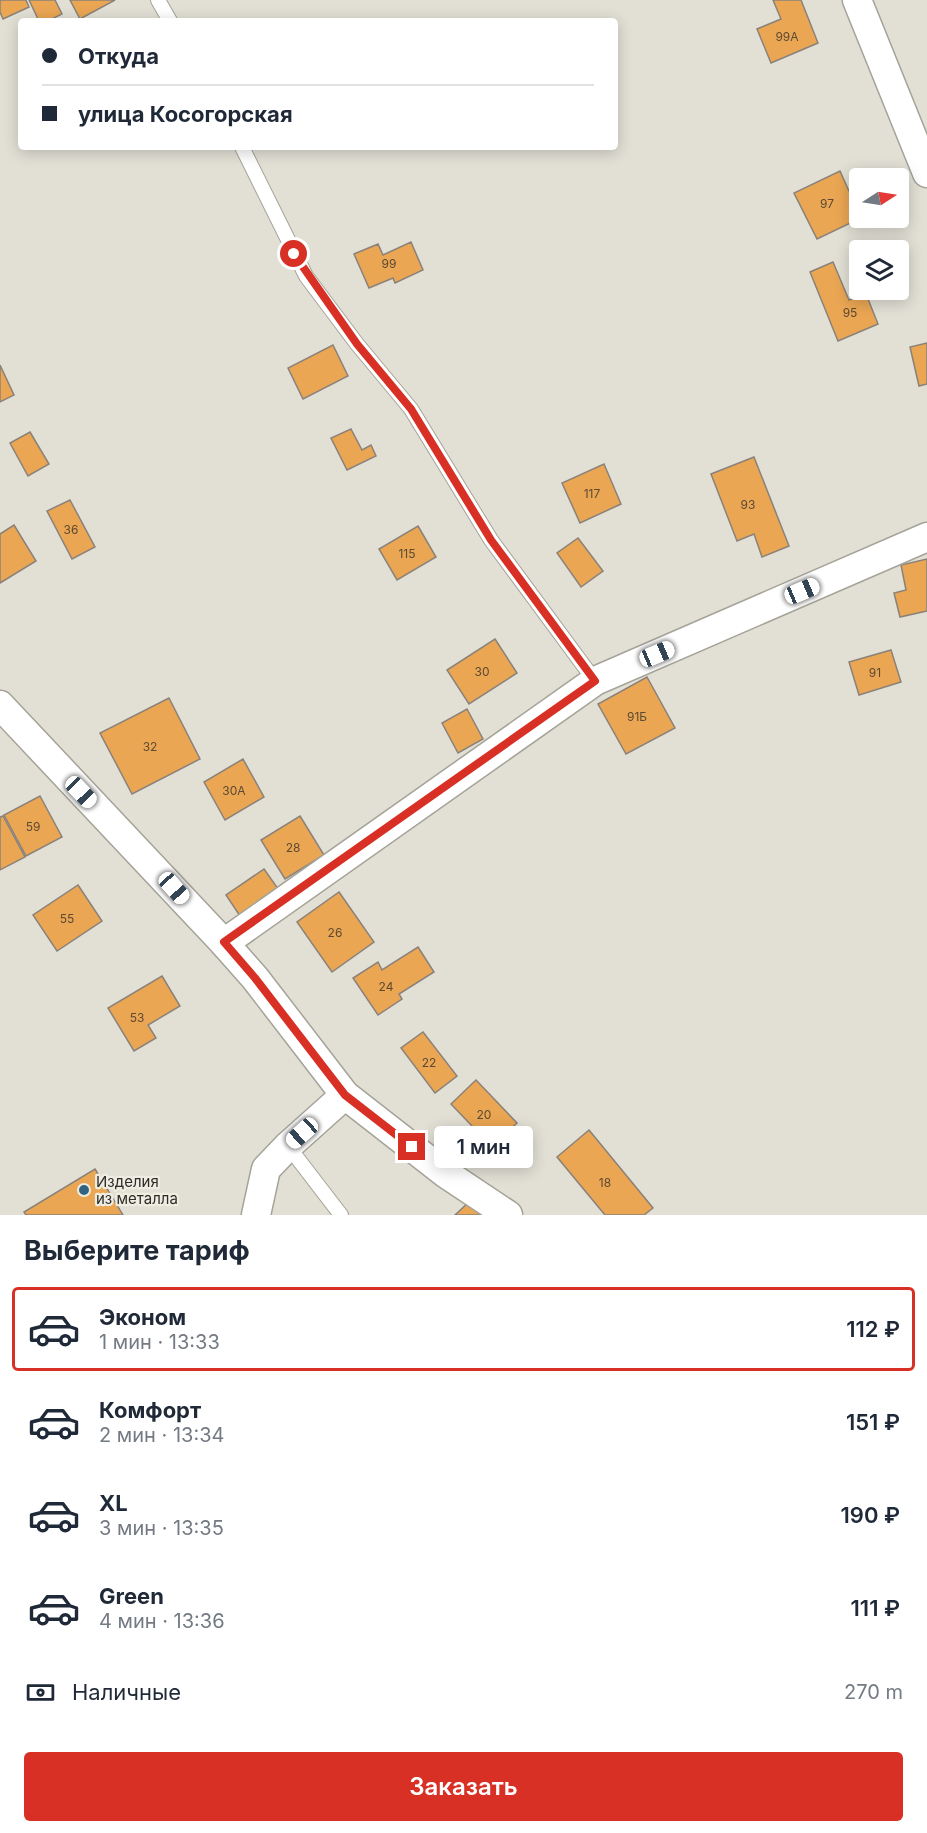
<!DOCTYPE html>
<html lang="ru">
<head>
<meta charset="utf-8">
<style>
  :root { --surface:#fff; --page:#f6f6f7; --text:#1f2937; --muted:#747a83; --line:#e0e1e3; --accent:#d93025 }
  body { margin:0; font-family:Inter,sans-serif; background:var(--page); color:var(--text); height:100vh; display:flex; flex-direction:column; font-size:22px; white-space:nowrap }
  * { box-sizing:border-box; margin:0 }
  p { font-size:20px; color:var(--muted) }
  .icon { flex:none; width:33px; height:33px; fill:none; stroke:currentColor; stroke-width:2; stroke-linecap:round; stroke-linejoin:round }
  .map { position:relative; height:1215px; overflow:hidden }
  .side { display:flex; flex-direction:column; background:var(--surface); flex:1 }
  .side>* { flex:none }
  .hud { position:absolute; left:18px; top:18px; width:600px; height:132px; border-radius:6px; box-shadow:0 3px 15px #0003; display:grid; align-content:center; height:132px; padding:0 24px; background:var(--surface) }
  .needle { width:39px; rotate:78deg }
  .tools { position:absolute; left:849px; top:168px; display:grid; gap:12px }
  .tools a { display:grid; place-items:center; width:60px; height:60px; border-radius:6px; background:var(--surface); box-shadow:0 3px 15px #0003; font-size:30px }
  .end { position:absolute; width:27px; height:27px; margin:-14px; border:8px solid #d93025; background:#fff; box-shadow:0 0 0 3px #fff }
  .from { border-radius:50% }
  .bubble { position:absolute; height:42px; border-radius:6px; background:var(--surface); box-shadow:0 3px 15px #0003; font-size:20px; font-weight:600; line-height:42px; text-align:center }
  .car { position:absolute; width:18px; height:36px; margin:-18px -9px; border-radius:8px; box-shadow:0 0 4px 2px #0007; background:linear-gradient(#fff 24%,#345 0 40%,#fff 0 76%,#345 0 86%,#fff 0) }
  .hud b { display:flex; align-items:center; gap:21px; height:57px; font-size:22px }
  .hud b+b { border-top:2px solid var(--line) }
  .hud i { width:15px; height:15px; background:var(--text) }
  ul { padding:0; list-style:none }
  li { display:flex; align-items:center; gap:18px; height:84px; margin:0 12px 9px; padding:0 12px; border:3px solid transparent; border-radius:6px }
  li div { flex:1 }
  li b { display:block; font-size:22px }
  li em { font-style:normal; font-weight:600 }
  li.current { border-color:var(--accent) }
  li>.icon { width:54px; height:54px; stroke-width:1.5 }
  h2 { padding:0 24px; font-size:27px; line-height:72px }
  .pay { display:flex; align-items:center; gap:15px; height:66px; padding:0 24px; font-size:22px }
  .pay p { margin-inline-start:auto }
  .primary-button { display:flex; gap:12px; margin-top:auto; padding:12px 24px }
  .primary-button a { flex:1; height:69px; border-radius:6px; background:var(--accent); color:#fff; font-size:24px; font-weight:600; line-height:69px; text-align:center }
  .map>svg:first-child { display:block }
</style>
</head>
<body>
<div class="map">
<svg width="927" height="1215" viewBox="0 0 927 1215">
  <rect width="100%" height="100%" fill="#e2e0d5"/>
  <g fill="#eaa653" stroke="#8a827a" stroke-width="1.5">
    <path d="M0,0H26L29,7L3,19L0,12Z"/>
    <path d="M29,0H55L62,14L48,21H39Z"/>
    <path d="M70,0H115L80,19Z"/>
    <path d="M773,0H801L818,43L771,63L757,29L781,19Z"/>
    <path d="M840,171L861,218L817,239L794,193Z"/>
    <path d="M411,242L423,270L395,283L393,278L369,288L354,254L378,244L383,255Z"/>
    <path d="M833,262L849,300L866,294L878,324L838,341L810,272Z"/>
    <path d="M927,343V384L919,386L910,347Z"/>
    <path d="M333,345L348,376L303,399L288,368Z"/>
    <path d="M0,365L14,395L0,402Z"/>
    <path d="M351,429L362,450L371,445L376,456L347,470L331,438Z"/>
    <path d="M30,432L49,464L28,476L10,443Z"/>
    <path d="M754,457L789,546L762,557L754,534L737,541L711,474Z"/>
    <path d="M604,464L621,504L580,523L562,483Z"/>
    <path d="M70,500L95,547L72,559L47,511Z"/>
    <path d="M14,525L36,561L0,583V534Z"/>
    <path d="M418,526L436,557L397,580L379,549Z"/>
    <path d="M578,538L603,571L581,587L557,553Z"/>
    <path d="M927,559V611L900,617L894,593L906,590L901,565Z"/>
    <path d="M495,639L517,673L469,704L447,670Z"/>
    <path d="M891,650L901,682L859,695L849,662Z"/>
    <path d="M647,677L675,728L626,754L598,704Z"/>
    <path d="M169,698L200,759L132,794L100,733Z"/>
    <path d="M467,709L483,739L458,753L442,723Z"/>
    <path d="M243,759L264,797L225,820L204,782Z"/>
    <path d="M40,796L62,837L26,856L4,815Z"/>
    <path d="M3,816L25,857L0,870V817Z"/>
    <path d="M300,816L324,855L285,879L261,840Z"/>
    <path d="M264,869L281,893L242,919L226,895Z"/>
    <path d="M78,885L102,921L57,951L33,915Z"/>
    <path d="M339,892L374,942L332,972L297,922Z"/>
    <path d="M418,947L434,972L399,994L402,999L378,1015L353,978L378,962L382,970Z"/>
    <path d="M162,976L180,1006L148,1025L156,1038L134,1051L108,1008Z"/>
    <path d="M423,1032L457,1076L435,1093L401,1048Z"/>
    <path d="M476,1080L517,1123L492,1147L451,1104Z"/>
    <path d="M589,1130L653,1208L644,1215H605L557,1157Z"/>
    <path d="M95,1169L123,1215H26L24,1212Z"/>
    <path d="M471,1200L484,1215H455Z"/>
  </g>
  <g fill="none" stroke-linecap="round" stroke-linejoin="round">
    <defs>
      <g id="lane">
        <path d="M158,0L170,21"/>
        <path d="M242,147L306,276L357,344L411,409L491,540L595,681"/>
        <path d="M288,1146L341,1215"/>
      </g>
      <g id="street">
        <path d="M857,0L927,173"/>
        <path d="M0,705L224,943L255,978L345,1095L445,1173L508,1215"/>
        <path d="M224,943L595,681L927,537"/>
        <path d="M256,1215L266,1169L288,1146L345,1095"/>
      </g>
    </defs>
    <use href="#lane" stroke="#a5a398" stroke-width="16"/>
    <use href="#street" stroke="#a5a398" stroke-width="31"/>
    <use href="#lane" stroke="#fff" stroke-width="14"/>
    <use href="#street" stroke="#fff" stroke-width="28"/>
  </g>
  <g fill="none" stroke-linecap="round" stroke-linejoin="round">
    <path stroke="#d93025" stroke-width="8" d="M294,254L357,344L411,409L491,540L595,681L224,942L255,978L345,1095L412,1147"/>
  </g>
  <circle fill="#326482" stroke="#efede2" stroke-width="2" cx="84" cy="1190" r="6"/>
  <g text-anchor="middle" dominant-baseline="central" stroke-width="4.5" stroke-linejoin="round" paint-order="stroke">
    <g font-size="12" fill="#5c4a33">
      <text x="787" y="36">99А</text>
      <text x="827" y="203">97</text>
      <text x="389" y="263">99</text>
      <text x="850" y="312">95</text>
      <text x="592" y="493">117</text>
      <text x="748" y="504">93</text>
      <text x="71" y="529">36</text>
      <text x="407" y="553">115</text>
      <text x="482" y="671">30</text>
      <text x="875" y="672">91</text>
      <text x="637" y="716">91Б</text>
      <text x="150" y="746">32</text>
      <text x="234" y="790">30А</text>
      <text x="33" y="826">59</text>
      <text x="293" y="847">28</text>
      <text x="67" y="918">55</text>
      <text x="335" y="932">26</text>
      <text x="386" y="986">24</text>
      <text x="137" y="1017">53</text>
      <text x="429" y="1062">22</text>
      <text x="484" y="1114">20</text>
      <text x="605" y="1182">18</text>
    </g>
    <g font-size="15" fill="#2d2c28" stroke="#efede2" text-anchor="start">
      <text x="96" y="1181">Изделия<tspan x="96" dy="17">из металла</tspan></text>
    </g>
  </g>
</svg>
<div class="tools">
<a><svg class="needle" viewBox="-14 -14 28 28"><path d="M0-13l5 13h-10z" fill="#e53935"/><path d="M0 13l5-13h-10z" fill="#747a83"/></svg></a>
<a><svg class="icon" aria-label="layers" viewBox="0 0 24 24"><path d="M12 4l9 5-9 5-9-5zM3 14l9 5 9-5"/></svg></a>
</div>
<i class="end from" style="left:294px;top:254px"></i>
<i class="end" style="left:412px;top:1147px"></i>
<div class="bubble" style="left:434px;top:1126px;width:99px">1 мин</div>
<i class="car" style="left:802px;top:591px;rotate:67deg"></i>
<i class="car" style="left:657px;top:654px;rotate:67deg"></i>
<i class="car" style="left:81px;top:792px;rotate:136deg"></i>
<i class="car" style="left:174px;top:888px;rotate:138deg"></i>
<i class="car" style="left:302px;top:1133px;rotate:228deg"></i>
<div class="hud">
<b><i class="from"></i>Откуда</b>
<b><i></i>улица Косогорская</b>
</div>
</div>
<section class="side">
<h2>Выберите тариф</h2>
<ul>
<li class="current"><svg class="icon" aria-label="car" viewBox="0 0 24 24"><path d="M5 17H2v-5l4-1 3-4h7l3 4 3 1v5h-3M9 17h6M6 11h13"/><circle cx="7" cy="17" r="2"/><circle cx="17" cy="17" r="2"/></svg><div><b>Эконом</b><p>1 мин · 13:33</p></div><em>112 ₽</em></li>
<li><svg class="icon" aria-label="car" viewBox="0 0 24 24"><path d="M5 17H2v-5l4-1 3-4h7l3 4 3 1v5h-3M9 17h6M6 11h13"/><circle cx="7" cy="17" r="2"/><circle cx="17" cy="17" r="2"/></svg><div><b>Комфорт</b><p>2 мин · 13:34</p></div><em>151 ₽</em></li>
<li><svg class="icon" aria-label="car" viewBox="0 0 24 24"><path d="M5 17H2v-5l4-1 3-4h7l3 4 3 1v5h-3M9 17h6M6 11h13"/><circle cx="7" cy="17" r="2"/><circle cx="17" cy="17" r="2"/></svg><div><b>XL</b><p>3 мин · 13:35</p></div><em>190 ₽</em></li>
<li><svg class="icon" aria-label="car" viewBox="0 0 24 24"><path d="M5 17H2v-5l4-1 3-4h7l3 4 3 1v5h-3M9 17h6M6 11h13"/><circle cx="7" cy="17" r="2"/><circle cx="17" cy="17" r="2"/></svg><div><b>Green</b><p>4 мин · 13:36</p></div><em>111 ₽</em></li>
</ul>
<div class="pay"><svg class="icon" aria-label="cash" viewBox="0 0 24 24"><path d="M3 7h18v10H3z"/><circle cx="12" cy="12" r="2"/></svg>Наличные<p>270 m</p></div>
<div class="primary-button"><a>Заказать</a></div>
</section>
</body>
</html>
